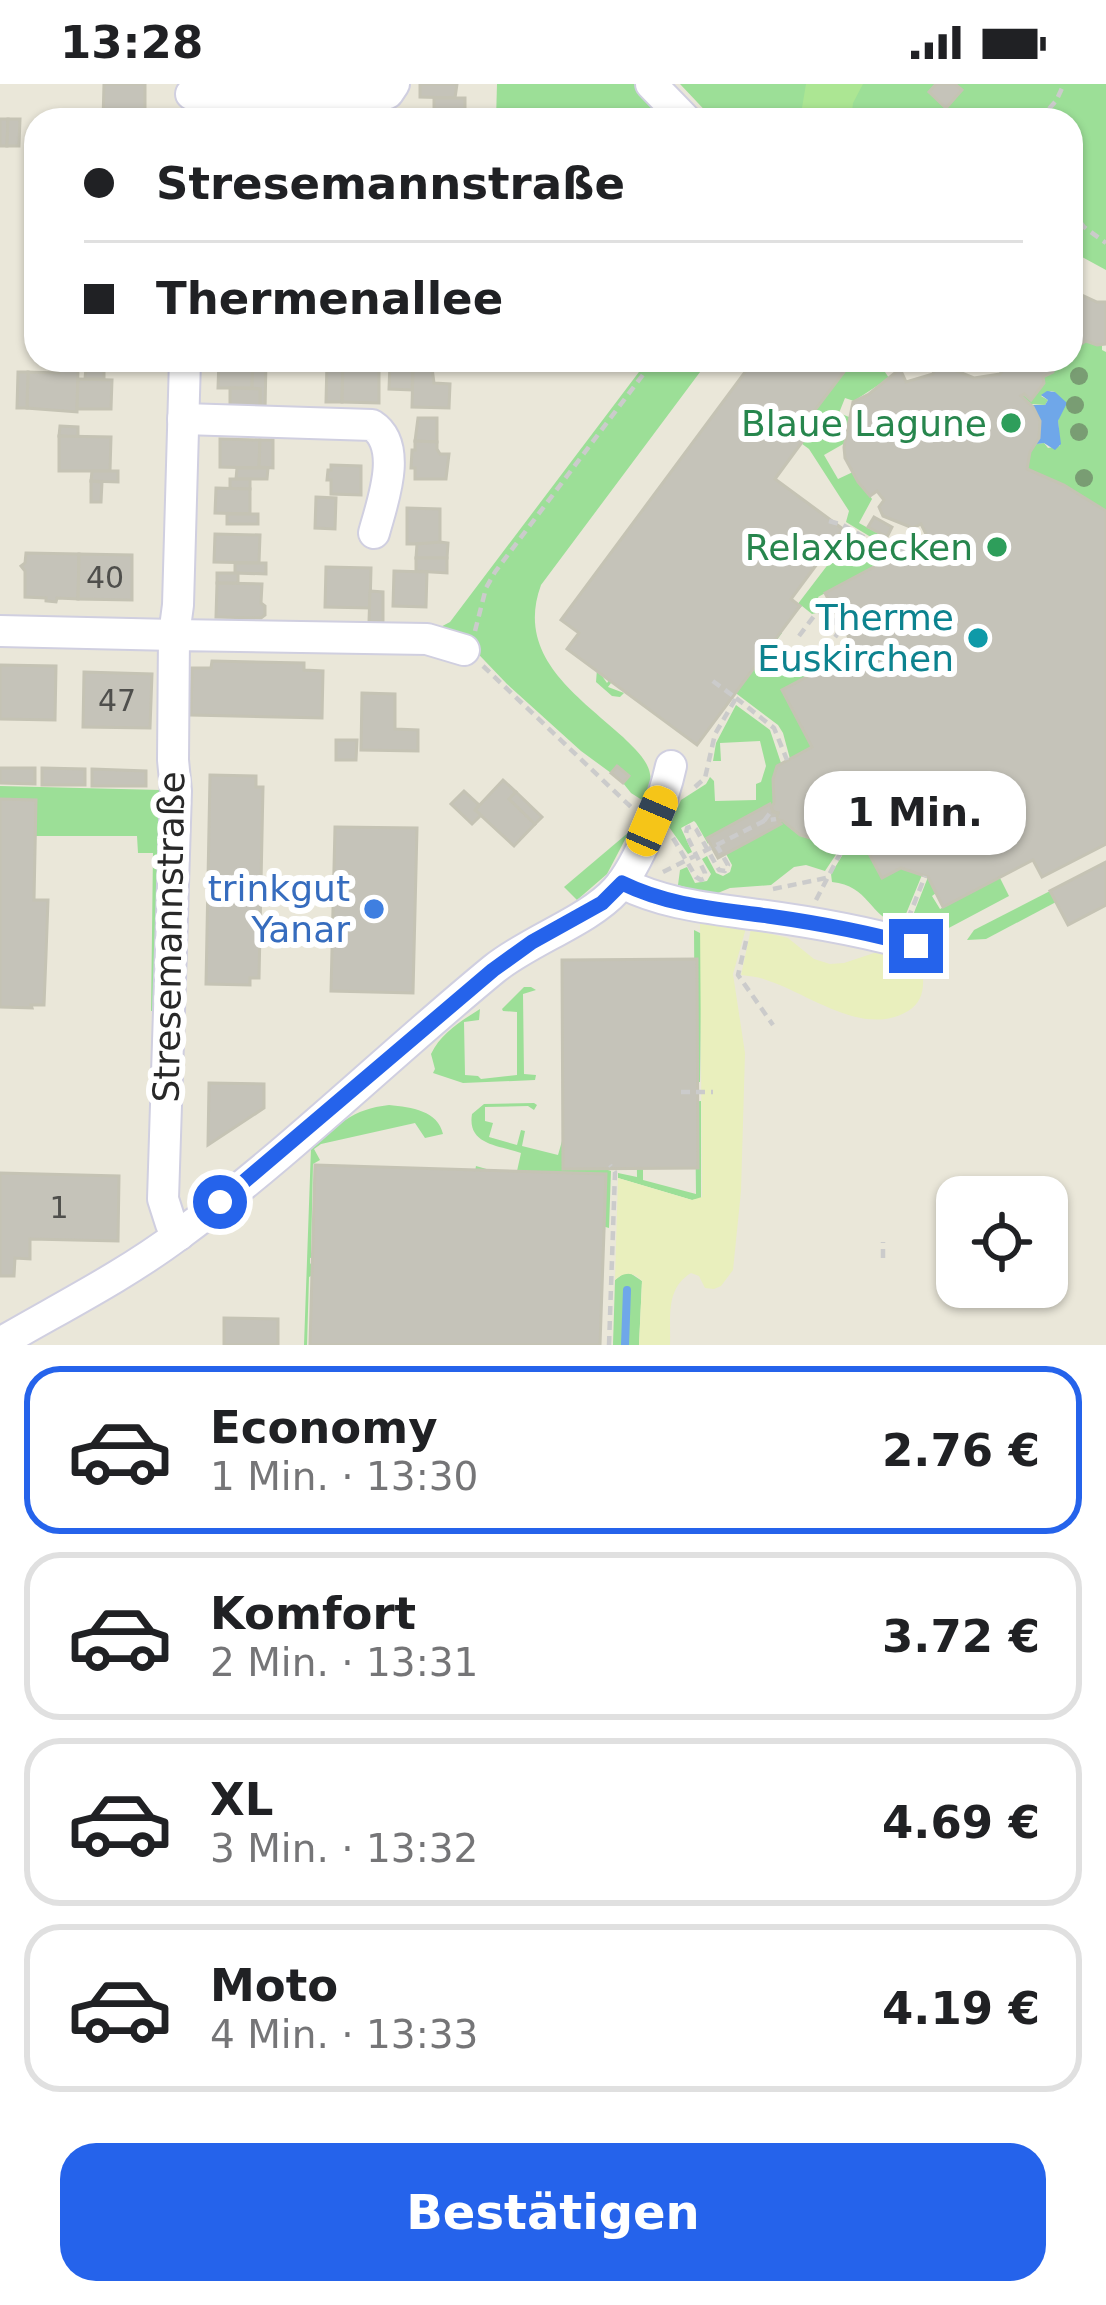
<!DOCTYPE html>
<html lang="de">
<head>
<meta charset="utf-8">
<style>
  :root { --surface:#fff; --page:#f2f2f2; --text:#202124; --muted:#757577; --line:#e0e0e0; --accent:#2563eb }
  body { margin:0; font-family:"DejaVu Sans",sans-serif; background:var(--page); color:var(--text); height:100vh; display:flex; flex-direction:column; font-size:45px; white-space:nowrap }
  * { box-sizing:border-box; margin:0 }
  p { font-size:39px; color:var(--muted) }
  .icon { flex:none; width:66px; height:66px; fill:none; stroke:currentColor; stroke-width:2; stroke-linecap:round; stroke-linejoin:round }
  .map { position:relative; height:1261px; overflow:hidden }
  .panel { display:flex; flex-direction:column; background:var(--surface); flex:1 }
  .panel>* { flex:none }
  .top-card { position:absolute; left:24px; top:24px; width:1059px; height:264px; border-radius:36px; box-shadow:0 3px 9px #0004; display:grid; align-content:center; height:264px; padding:0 60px; background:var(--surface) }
  .buttons { position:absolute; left:936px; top:1092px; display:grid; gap:24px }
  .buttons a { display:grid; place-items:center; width:132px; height:132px; border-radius:24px; background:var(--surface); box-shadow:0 3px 9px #0004; font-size:60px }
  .end { position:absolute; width:54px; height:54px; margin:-27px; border:15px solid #2563eb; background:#fff; box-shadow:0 0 0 6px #fff }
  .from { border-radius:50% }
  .bubble { position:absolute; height:84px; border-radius:36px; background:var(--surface); box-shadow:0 3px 9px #0004; font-size:39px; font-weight:700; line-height:84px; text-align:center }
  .car { position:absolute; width:36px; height:72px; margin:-36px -18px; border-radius:15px; box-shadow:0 0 9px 3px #0007; background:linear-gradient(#f5c518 24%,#345 0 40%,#f5c518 0 76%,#345 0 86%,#f5c518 0) }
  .top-card b { display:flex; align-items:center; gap:42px; height:114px; font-size:45px }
  .top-card b+b { border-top:3px solid var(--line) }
  .top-card i { width:30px; height:30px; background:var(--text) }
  ul { padding:21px 0 0; list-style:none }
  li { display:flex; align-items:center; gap:36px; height:168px; margin:0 24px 18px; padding:0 36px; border:6px solid var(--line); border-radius:36px }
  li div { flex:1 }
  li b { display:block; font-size:45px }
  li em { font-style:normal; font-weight:700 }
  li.selected { border-color:var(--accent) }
  li>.icon { width:108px; height:108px; stroke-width:1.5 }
  .action { display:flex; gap:24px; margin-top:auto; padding:24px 60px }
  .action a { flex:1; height:138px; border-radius:36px; background:var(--accent); color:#fff; font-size:48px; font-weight:700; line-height:138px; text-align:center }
  .status { display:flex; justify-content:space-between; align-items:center; height:84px; padding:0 60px; background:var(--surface); direction:ltr }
  .status svg { height:33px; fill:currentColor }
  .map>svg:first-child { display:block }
</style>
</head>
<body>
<div class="status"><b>13:28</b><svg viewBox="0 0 49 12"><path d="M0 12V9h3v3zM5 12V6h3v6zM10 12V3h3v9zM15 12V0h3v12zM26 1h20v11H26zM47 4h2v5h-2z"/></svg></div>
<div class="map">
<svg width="1106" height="1261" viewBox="0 0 1106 1261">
  <rect width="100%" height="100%" fill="#eae7d9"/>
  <g fill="#9cdf97">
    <path d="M497,0H639L675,36H496Z"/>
    <path d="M680,0H1106V186L1071,167V36H714Z"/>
    <path d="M1086,257L1102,261V266L1106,268V427L1064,401L1027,385L1030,368L1036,360L1044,359L1048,364L1060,362L1058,337L1061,327L1055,308L1051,307L1041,312L1048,316L1045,321L1031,320L1021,313L1024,310L1032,315L1044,299L1043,293L1053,288L1058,276H1071V266Z"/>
    <path d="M648,276H709L541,501C515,572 577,611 623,653C633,663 648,676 650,690C652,699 647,708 642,716L631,709L623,699L628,691L618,682L611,689L581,667L507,600L462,553L433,547L450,538Z"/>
    <path d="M850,276H877L889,294L854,317L845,314L839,329L849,333L845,359L824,371L838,395L853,388L870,412L872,415L859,439L888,455L884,461L846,438L849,427L809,365L794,354L608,603L624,609L620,613L612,612L596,598L597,585L607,599Z"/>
    <path d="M852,449L892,473L818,513L824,527L812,530L802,522L790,535L794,525Z"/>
    <path d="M779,543L782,549L770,565L799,586L807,577H813L820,568L828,572L854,568L782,606L812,663L790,675L783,649L778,641L733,607Z"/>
    <path d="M736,621L770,646L781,679L773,691L774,719L771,723L770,721L708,754V760L696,739L694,737L681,744L692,768L688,770L669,743L681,716L706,700L710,693L714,697L715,717L756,716V700L761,698L766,682L760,657L720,659L721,677H713L716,659Z"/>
    <path d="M0,702L161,706L157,927H151L153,769H138L137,752H35L0,715Z"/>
    <path d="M783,737C793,747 807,759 820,754L823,760L835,765L837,769L825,787L806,781L794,783L771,801L730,804L713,811L678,801L680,786L687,783L695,799L707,797L711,790L702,775L707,772L716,789L723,792L730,788L732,781L726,770Z"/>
    <path d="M857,747L882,794L901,784L922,791L901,842C869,833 869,801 832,798L831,790Z"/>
    <path d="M629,748L607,790L577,816L564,803Z"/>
    <path d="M928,793L936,809L932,812L940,825L1000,794L1009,812L945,846L929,849L908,844Z"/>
    <path d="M1050,807L1056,818L986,855L967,856L974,846Z"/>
    <path d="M694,846L702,850L700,998H687L695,992Z"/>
    <path d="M524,903H531L536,906L523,910L524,990L536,991L535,996L463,999L433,989L435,985L431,970C441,949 461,937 480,925L479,936L464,938L465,991L478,992L481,995L517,991V928L503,927L502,925Z"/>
    <path d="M701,1017V1115L692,1116L618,1094V1089L637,1093L636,1024H643V1096L696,1110L695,1024L686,1018Z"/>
    <path d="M534,1019L537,1021L534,1026L528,1022L485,1023V1037L493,1039L489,1053L517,1061L521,1046L525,1047L522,1062L558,1071L562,1057H576L584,1078L611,1087L609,1144L582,1136L474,1093L476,1082L518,1094L521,1089L517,1087L521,1069C498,1061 467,1061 472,1030L484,1020Z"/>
    <path d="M389,1021C412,1023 438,1027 443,1050L425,1054L415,1039L321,1060L314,1065L320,1076L313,1080L311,1169L441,1142L440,1146L310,1174V1179L317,1189L309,1193L307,1261H304L311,1064C338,1041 352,1025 389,1021Z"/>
    <path d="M630,1189L642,1197L639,1261H613L615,1196L623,1190Z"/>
  </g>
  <g fill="#e9efbd">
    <path d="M700,835L746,844L733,890L745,969L741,1107L733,1186L721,1202L714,1205L705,1204L699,1192L691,1189C665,1205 671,1233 670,1261H639L642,1197C634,1188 624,1187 615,1196L618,1094L692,1116L702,1113Z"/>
    <path d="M751,845L788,854L814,875L830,880L844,879L880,867L905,872L923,894C924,908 920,920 908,927C864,954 809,910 769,897C760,893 750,892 741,891Z"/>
  </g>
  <path fill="#ace693" d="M806,0H863L853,19L851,36H800Z"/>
  <path fill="#6fa7e9" d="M1047,307L1055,308L1067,319L1058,337L1061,360L1055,366L1044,359L1029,361L1017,321H1045L1048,316L1041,311Z"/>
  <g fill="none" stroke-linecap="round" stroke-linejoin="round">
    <path stroke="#6fa7e9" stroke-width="8" d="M625,1261L627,1206"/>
  </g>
  <g fill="#c5c3b9" stroke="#c5c3b4" stroke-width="3">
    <path d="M104,0H145V36H103Z"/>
    <path d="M420,0H457L455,14L420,13Z"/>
    <path d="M936,0H955L962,6L946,24L929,8Z"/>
    <path d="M434,14H465V28L434,27Z"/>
    <path d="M0,35H8L7,62H0Z"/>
    <path d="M8,35H20L19,62H7Z"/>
    <path d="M1071,206L1097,218H1106V260L1097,261L1086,257L1071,266Z"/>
    <path d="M219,276H253L252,304H218Z"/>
    <path d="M253,276H266L265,327H260V305L252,304Z"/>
    <path d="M754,276H853L812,330L819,335L775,395L843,445L791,515L800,522L697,661L567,565L579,549L561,536Z"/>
    <path d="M1011,276H1058L1053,288L1043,293L1044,299L1031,316L1024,310L1021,312L1033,323L1040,337L1039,354L1030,368L1027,385L1064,401L1106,427V760L1042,793L1033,776L943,823L928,793L901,784L882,794L852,738L817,756L800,751L783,737L776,735L778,729L774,728L771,724L774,719L773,695L777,682L812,663L782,606L856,567L825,509L928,454L921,440L913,444L883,432L879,423L884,416L877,407L870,412L858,398L845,374L844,363L853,318L869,310L900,285L906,298L933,290L937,279L974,294L1000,290Z"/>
    <path d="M327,277H343L342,318H326Z"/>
    <path d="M343,277L379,278V319L342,318Z"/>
    <path d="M390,278L413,279L412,306L389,305Z"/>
    <path d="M60,283H78L77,328L27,324L28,288L59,289Z"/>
    <path d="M86,284H104V295H85Z"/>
    <path d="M413,284H432L434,299L450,300L449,324L412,323Z"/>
    <path d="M18,288H28L27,324H17Z"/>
    <path d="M78,295L112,296L111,325H77Z"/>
    <path d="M230,304L260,305V327L230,326Z"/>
    <path d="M418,334H437V358L415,357Z"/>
    <path d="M60,342L78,343V353L59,352Z"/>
    <path d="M59,352L111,353L110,387H59Z"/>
    <path d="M220,355L260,356L259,384L220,383Z"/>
    <path d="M260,356H273V384L259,383Z"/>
    <path d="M415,357L437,358V365L440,370H449L446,395H415V384H411L412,366H415Z"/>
    <path d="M331,381L361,382V411L331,410V396H327L328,386H331Z"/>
    <path d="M237,384H268L267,395H236Z"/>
    <path d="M92,387H118V398L91,397Z"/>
    <rect x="230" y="395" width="20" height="10"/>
    <path d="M91,397L102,398L101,418H91Z"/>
    <path d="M216,404L250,405V430L215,429Z"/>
    <path d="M316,413L336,414L335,445L315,444Z"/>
    <path d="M407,424L440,425V460H407Z"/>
    <rect x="227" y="430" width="31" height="10"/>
    <path d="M874,433L892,443L887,453L868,443Z"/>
    <path d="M215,450L260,451L259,479L214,478Z"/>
    <path d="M440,458L448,459L447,474H416L417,460Z"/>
    <path d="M26,469L79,470L78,515L57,514L56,518L46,517V514L25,513V487L21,482L25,479Z"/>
    <path d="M79,470L132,471V516L78,515Z"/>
    <path d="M416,474H447V489L416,487Z"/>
    <path d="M235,479H266V490L235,489Z"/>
    <path d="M326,483L371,484L370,524L325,523Z"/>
    <path d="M394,487L427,488L426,523L393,522Z"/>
    <rect x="217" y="489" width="21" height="10"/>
    <path d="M217,499L262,500L261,519L265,522V531L261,534L216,533Z"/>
    <path d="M370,507L383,508V538H369Z"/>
    <path d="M212,577L304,579V586L323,587L322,634L191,631L192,584H211Z"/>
    <path d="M0,581L56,582L55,636L0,635Z"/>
    <path d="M84,588L152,590L150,644L83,643Z"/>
    <path d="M362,609L395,610V645L418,646V667L361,666Z"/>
    <path d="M336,656H357L356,676H336Z"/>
    <path d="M617,682L629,692L623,699L611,689Z"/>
    <path d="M0,684H35V700L0,699Z"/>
    <path d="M42,684L85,685V701H42Z"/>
    <path d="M92,685L146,687V702H92Z"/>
    <path d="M210,691L256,692V703H263L259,894H250V901L206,900Z"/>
    <path d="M503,696L516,708L509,715L535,740L514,762L475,726Z"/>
    <path d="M464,707L479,721L475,726L481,731L472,740L451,720Z"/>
    <path d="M516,708L542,733L535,740L509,715Z"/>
    <path d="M0,715L36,716L34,816H48L46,871L44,921H31L32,924L0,923Z"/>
    <path d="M770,720L773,728L778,729L776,735L781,740L718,774L707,754Z"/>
    <path d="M335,743L417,744L413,909L331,907Z"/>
    <path d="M1106,778V821L1068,841L1050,807Z"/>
    <path d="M697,875L698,1084L563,1085L562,876Z"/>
    <path d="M209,999L264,1000V1024L208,1061Z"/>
    <path d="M315,1081L606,1090L600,1261H310Z"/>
    <path d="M0,1089L119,1092L118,1157L30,1155V1175L15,1174L14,1192H0Z"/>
    <path d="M224,1234L278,1235V1261H224Z"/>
  </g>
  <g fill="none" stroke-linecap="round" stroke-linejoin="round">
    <defs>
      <g id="minor">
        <path d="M651,0L686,36"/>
        <path d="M191,10L373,14L388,9L394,0"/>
        <path d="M183,335L372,341C404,362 382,419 374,449"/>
        <path d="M0,547L174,551L178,521L185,276"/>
        <path d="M622,799C666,821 710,824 759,831C812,838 864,847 916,862"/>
        <path d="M179,1151L171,1140L163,1115L176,707L173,676L174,551L427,555L464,566"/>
        <path d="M0,1259C60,1224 124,1192 180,1150C290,1069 388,972 494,885C530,856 588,837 616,806C639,781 664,715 671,682"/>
      </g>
    </defs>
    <use href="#minor" stroke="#d0cfe0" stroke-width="34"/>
    <g stroke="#cbcbcb" stroke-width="4.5" stroke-dasharray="9 6" stroke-linecap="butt">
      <path d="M1039,36L1056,17L1064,0"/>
      <path d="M1071,126L1084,143L1106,159"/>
      <path d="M829,437L843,441L893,470L918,457"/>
      <path d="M475,547L486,504L495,488L654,276"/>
      <path d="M799,552L814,532L828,530L841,545L825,567"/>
      <path d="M816,565L829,569L854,565"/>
      <path d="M483,582L631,723"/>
      <path d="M736,614L774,644L787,676"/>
      <path d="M695,703L705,694L715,650L736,614L710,595"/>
      <path d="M764,737L772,726"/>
      <path d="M673,754L696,793L701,796L705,794V789L686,750L687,744L693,742L696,745L719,786L725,787L728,781L717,762"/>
      <path d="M663,788L764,737L776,735"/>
      <path d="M773,805L826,794"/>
      <path d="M816,816L854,743"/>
      <path d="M908,835L925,792"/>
      <path d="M746,857L738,891L773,941"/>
      <path d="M681,1008H713"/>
      <path d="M883,1174V1158"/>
      <path d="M609,1261L615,1088L610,1081"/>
    </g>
    <use href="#minor" stroke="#fff" stroke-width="30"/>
  </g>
  <g fill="#799d73">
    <circle cx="1079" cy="292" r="9"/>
    <circle cx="1075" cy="321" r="9"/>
    <circle cx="1079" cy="348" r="9"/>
    <circle cx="1084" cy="394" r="9"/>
  </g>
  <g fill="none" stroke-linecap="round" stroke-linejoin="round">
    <path stroke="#2563eb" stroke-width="15" d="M220,1118L493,886L532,858L602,819L622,799C669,822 717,825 768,832C818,839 867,848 916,862"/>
  </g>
  <g fill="#2e9e5b" stroke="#fff" stroke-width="4.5">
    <circle cx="1011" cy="339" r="12"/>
    <circle cx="997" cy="463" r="12"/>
  </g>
  <circle fill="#0f9aa8" stroke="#fff" stroke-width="4.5" cx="978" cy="554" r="12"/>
  <circle fill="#3f7fe0" stroke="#fff" stroke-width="4.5" cx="374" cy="825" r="12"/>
  <g text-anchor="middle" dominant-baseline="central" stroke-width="12" stroke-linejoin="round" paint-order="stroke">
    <g font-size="30" fill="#4f4f4c">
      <text x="105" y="493">40</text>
      <text x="117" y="616">47</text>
      <text x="59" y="1123">1</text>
    </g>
    <g font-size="36" fill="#27864d" stroke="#fff" text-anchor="end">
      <text x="987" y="339">Blaue Lagune</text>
      <text x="973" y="463">Relaxbecken</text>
    </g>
    <g font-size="36" fill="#0d838f" stroke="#fff" text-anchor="end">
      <text x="954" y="533">Therme<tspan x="954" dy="41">Euskirchen</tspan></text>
    </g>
    <g font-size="36" fill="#366cbe" stroke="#fff" text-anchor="end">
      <text x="350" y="804">trinkgut<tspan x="350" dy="41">Yanar</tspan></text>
    </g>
    <g font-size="36" fill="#282828" stroke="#fff">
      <text transform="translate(169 853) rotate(-89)">Stresemannstraße</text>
    </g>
  </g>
</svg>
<div class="buttons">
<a><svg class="icon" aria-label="locate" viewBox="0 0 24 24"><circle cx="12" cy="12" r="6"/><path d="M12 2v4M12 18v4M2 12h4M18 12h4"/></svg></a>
</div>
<i class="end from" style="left:220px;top:1118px"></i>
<i class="end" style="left:916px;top:862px"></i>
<div class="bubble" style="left:804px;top:687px;width:222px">1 Min.</div>
<i class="car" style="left:652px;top:737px;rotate:23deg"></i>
<div class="top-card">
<b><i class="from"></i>Stresemannstraße</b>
<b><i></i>Thermenallee</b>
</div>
</div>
<section class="panel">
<ul>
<li class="selected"><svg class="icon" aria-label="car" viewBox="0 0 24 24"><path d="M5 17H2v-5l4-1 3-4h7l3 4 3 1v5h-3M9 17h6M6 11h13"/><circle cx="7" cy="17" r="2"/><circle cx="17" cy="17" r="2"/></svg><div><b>Economy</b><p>1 Min. · 13:30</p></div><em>2.76 €</em></li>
<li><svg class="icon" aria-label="car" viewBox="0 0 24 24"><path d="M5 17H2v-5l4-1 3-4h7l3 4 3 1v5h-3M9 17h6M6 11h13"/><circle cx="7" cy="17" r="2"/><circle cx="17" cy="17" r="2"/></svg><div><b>Komfort</b><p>2 Min. · 13:31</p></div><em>3.72 €</em></li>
<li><svg class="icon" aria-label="car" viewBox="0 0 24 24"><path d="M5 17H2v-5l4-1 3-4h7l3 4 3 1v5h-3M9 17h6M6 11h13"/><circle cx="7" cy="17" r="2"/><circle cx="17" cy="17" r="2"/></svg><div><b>XL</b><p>3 Min. · 13:32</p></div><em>4.69 €</em></li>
<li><svg class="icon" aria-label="car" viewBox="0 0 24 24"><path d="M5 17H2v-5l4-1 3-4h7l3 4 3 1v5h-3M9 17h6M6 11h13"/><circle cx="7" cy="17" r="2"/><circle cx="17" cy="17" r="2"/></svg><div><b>Moto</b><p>4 Min. · 13:33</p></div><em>4.19 €</em></li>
</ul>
<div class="action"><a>Bestätigen</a></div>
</section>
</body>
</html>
